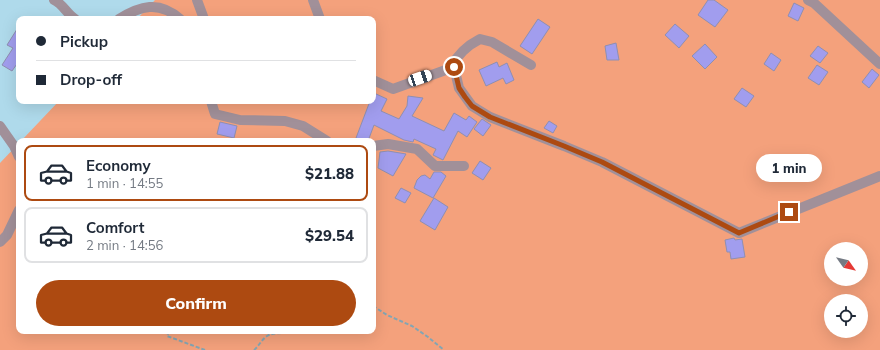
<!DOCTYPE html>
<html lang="en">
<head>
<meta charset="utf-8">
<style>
  :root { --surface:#fff; --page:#f6f6f7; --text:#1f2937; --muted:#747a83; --line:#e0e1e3; --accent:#ad4a11 }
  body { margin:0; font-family:Mulish,sans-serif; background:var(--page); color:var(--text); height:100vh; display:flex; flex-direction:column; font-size:15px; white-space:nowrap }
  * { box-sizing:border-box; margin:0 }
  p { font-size:13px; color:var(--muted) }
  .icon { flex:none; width:22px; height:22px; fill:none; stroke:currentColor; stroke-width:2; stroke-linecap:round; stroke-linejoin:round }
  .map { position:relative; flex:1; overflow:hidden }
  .side { position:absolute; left:16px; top:138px; width:360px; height:196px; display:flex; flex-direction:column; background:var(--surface); border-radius:8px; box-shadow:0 4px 16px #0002 }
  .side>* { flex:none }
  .banner { position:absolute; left:16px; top:16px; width:360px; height:88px; border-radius:8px; box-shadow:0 4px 16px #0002; display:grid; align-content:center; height:88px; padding:0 20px; background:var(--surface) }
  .needle { width:26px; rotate:124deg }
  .buttons { position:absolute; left:824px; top:242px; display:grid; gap:8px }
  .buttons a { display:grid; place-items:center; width:44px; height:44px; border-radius:50%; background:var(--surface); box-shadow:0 4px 16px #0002; font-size:20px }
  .end { position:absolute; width:18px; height:18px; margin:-9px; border:5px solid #ad4a11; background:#fff; box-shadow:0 0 0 2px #fff }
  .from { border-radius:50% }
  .bubble { position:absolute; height:28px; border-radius:14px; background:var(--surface); box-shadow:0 4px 16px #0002; font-size:13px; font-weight:800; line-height:28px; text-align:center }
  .car { position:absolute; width:12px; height:24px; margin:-12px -6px; border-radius:5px; box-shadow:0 0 3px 1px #0007; background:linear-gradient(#fff 24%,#345 0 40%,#fff 0 76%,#345 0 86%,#fff 0) }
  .banner b { display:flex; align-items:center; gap:14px; height:38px; font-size:15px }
  .banner b+b { border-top:1px solid var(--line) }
  .banner i { width:10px; height:10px; background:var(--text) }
  ul { padding:7px 0 0; list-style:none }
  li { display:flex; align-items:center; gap:12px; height:56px; margin:0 8px 6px; padding:0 12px; border:2px solid var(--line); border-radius:8px }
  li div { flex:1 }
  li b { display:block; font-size:15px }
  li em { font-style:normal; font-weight:800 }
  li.on { border-color:var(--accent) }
  li>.icon { width:36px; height:36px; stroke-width:1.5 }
  .action { display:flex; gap:8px; margin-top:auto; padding:8px 20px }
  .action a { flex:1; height:46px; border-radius:24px; background:var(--accent); color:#fff; font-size:16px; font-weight:800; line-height:46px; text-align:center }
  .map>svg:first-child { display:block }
</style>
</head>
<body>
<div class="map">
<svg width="880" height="350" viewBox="0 0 880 350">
  <rect width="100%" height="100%" fill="#afdaeb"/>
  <path fill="#f4a17c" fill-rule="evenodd" d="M155,0H880V350H0V163L19,143V331H373V141H21L59,101H373V19H137ZM831,249H861V279H831ZM831,301H861V331H831Z"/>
  <g fill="#a19dee" stroke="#8f8fb1">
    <path d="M708,0H714L728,10L715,27L698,15Z"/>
    <path d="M794,3L804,8L798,21L788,16Z"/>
    <path d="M538,19L550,27L532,54L520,46Z"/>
    <path d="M675,24L689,36L679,48L665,35Z"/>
    <path d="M19,26V61L12,71L2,65L13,48L7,45Z"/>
    <path d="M616,43L619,60H607L605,46Z"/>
    <path d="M705,44L717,57L705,69L692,56Z"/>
    <path d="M818,46L828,53L820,63L810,56Z"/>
    <path d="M771,53L781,60L774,71L764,64Z"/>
    <path d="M497,62L499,67L507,63L514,80L506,84L503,78L486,86L479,70Z"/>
    <path d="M817,65L828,72L819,85L808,78Z"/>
    <path d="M872,69L879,75L869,88L862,82Z"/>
    <path d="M742,88L754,96L746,107L734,99Z"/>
    <path d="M374,93L387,99L381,111L399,119L407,106L408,96L423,98L412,116L444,131L454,113L466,120L469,116L477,122L467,137L458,131L443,160L433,155L436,149L414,139L413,142L404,140L374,125L368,141H365L356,138L370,101H373Z"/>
    <path d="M482,119L491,125L483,136L474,129Z"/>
    <path d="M549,121L557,126L553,133L544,128Z"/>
    <path d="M220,122L237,126L234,138L217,134Z"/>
    <path d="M388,151L406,154L393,176L378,168L380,152Z"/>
    <path d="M480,161L491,168L483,180L472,173Z"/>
    <path d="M434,172H441L446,176L433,198L414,188L417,180L421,176L425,175L430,179Z"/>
    <path d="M401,188L411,193L405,203L395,198Z"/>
    <path d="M434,198L448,207L435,230L420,221Z"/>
    <path d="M734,238L735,240L742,239L745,257L731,259L730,252H727L725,240Z"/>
  </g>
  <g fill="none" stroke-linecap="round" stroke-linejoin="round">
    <g stroke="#83a5b3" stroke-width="2" stroke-dasharray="4 2" stroke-linecap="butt">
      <path d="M373,306L387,315L412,326L428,337L444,350"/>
      <path d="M169,331L167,336L205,350"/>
      <path d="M254,350C259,346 262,339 267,336C272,332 294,333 303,331"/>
    </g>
    <g stroke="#a19099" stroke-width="10">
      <path d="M54,0C63,4 67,14 75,19"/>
      <path d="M197,0L204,19"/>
      <path d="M313,0L320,19"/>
      <path d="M808,0L814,3L880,64"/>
      <path d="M119,19C140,6 159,0 180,19"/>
      <path d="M531,65L492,42L480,39L470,45L463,51L456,59L454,67L459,88L472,106L490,117L564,146L602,162L739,233L880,176"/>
      <path d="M373,80L393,89L454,67"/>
      <path d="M211,101L215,114L240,120L285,121L303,126L327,141"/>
      <path d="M0,126L14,146L19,157"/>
      <path d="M373,146L388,144L417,149L435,166H464"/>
      <path d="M0,242L7,235L19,210"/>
    </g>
  </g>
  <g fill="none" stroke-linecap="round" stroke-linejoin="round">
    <path stroke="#ad4a11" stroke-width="5" d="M454,67L459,88L465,97L472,106L490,117L564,146L602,162L739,233L789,212"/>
  </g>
</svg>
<div class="buttons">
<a><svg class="needle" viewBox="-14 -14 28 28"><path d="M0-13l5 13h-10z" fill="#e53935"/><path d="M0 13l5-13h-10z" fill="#747a83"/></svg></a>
<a><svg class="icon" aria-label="locate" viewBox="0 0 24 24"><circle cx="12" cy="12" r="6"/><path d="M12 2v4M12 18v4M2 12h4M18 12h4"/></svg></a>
</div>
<i class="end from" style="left:454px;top:67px"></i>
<i class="end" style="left:789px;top:212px"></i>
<div class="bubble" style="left:756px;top:154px;width:66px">1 min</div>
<i class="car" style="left:420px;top:78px;rotate:71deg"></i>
<div class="banner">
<b><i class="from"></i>Pickup</b>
<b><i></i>Drop-off</b>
</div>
<section class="side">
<ul>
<li class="on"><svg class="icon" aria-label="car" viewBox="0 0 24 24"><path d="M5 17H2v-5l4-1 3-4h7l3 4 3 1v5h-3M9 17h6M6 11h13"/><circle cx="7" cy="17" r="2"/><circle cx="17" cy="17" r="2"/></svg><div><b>Economy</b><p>1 min · 14:55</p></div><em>$21.88</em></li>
<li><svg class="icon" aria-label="car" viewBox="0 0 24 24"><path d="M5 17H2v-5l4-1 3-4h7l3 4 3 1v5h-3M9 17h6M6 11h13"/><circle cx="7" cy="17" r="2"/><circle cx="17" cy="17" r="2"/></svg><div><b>Comfort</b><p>2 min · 14:56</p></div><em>$29.54</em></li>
</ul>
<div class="action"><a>Confirm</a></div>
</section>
</div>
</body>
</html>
